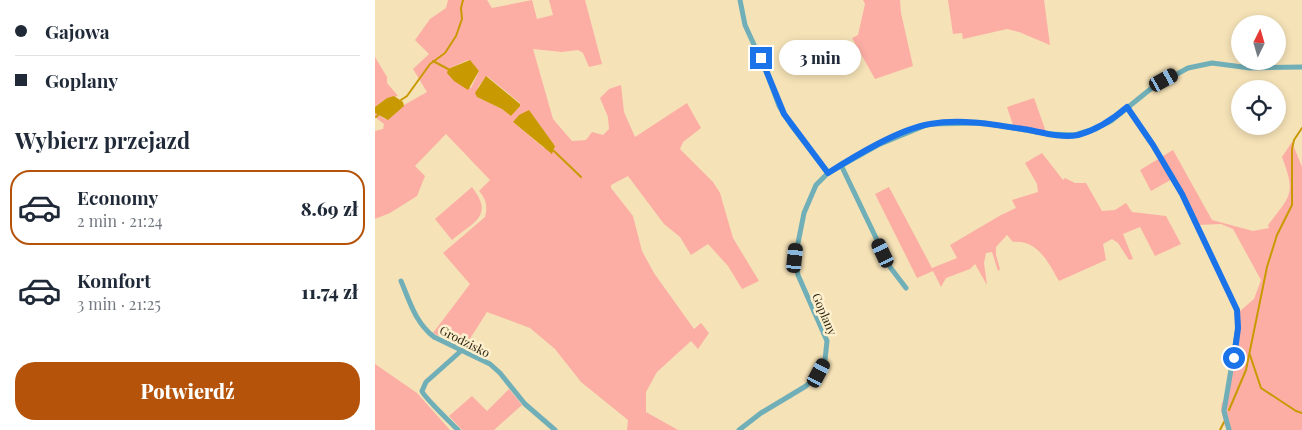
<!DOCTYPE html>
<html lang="pl">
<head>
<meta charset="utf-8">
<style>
  :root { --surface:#fff; --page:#f6f6f7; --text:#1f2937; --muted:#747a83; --line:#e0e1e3; --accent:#b45309 }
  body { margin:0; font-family:"Playfair Display",serif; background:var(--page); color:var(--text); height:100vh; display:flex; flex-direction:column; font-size:19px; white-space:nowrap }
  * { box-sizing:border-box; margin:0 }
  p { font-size:16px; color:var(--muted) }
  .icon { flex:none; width:28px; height:28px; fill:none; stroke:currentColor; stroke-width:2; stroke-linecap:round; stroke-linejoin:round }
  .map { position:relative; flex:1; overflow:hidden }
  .details { display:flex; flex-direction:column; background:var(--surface); width:375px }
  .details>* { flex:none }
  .banner { display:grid; align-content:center; height:110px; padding:0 15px; background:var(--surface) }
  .needle { width:32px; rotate:5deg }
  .buttons { position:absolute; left:856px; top:15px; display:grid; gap:10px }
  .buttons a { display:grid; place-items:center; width:55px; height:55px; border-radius:50%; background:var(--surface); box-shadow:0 2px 8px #0003; font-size:25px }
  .end { position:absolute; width:22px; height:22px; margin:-11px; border:6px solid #1a73e8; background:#fff; box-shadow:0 0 0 2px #fff }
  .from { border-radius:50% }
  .bubble { position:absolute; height:35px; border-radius:18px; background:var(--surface); box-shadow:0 2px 8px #0003; font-size:16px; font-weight:800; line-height:35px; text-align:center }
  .car { position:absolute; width:15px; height:30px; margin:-15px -8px; border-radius:6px; box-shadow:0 0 4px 1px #0007; background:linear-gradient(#222 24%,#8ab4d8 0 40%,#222 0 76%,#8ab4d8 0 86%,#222 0) }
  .banner b { display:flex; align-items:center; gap:18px; height:48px; font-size:19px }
  .banner b+b { border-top:1px solid var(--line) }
  .banner i { width:12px; height:12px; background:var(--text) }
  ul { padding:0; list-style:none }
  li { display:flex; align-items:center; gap:15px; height:75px; margin:0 10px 8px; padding:0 5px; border:2px solid transparent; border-radius:20px }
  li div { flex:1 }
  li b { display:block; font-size:19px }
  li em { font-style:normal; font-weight:800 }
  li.selected { border-color:var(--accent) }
  li>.icon { width:45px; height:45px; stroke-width:1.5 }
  h2 { padding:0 15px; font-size:22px; line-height:60px }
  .action { display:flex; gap:10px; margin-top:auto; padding:10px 15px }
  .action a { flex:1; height:58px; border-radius:20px; background:var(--accent); color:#fff; font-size:20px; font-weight:800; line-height:58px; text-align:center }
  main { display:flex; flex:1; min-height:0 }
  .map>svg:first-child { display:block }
</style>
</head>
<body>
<main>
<section class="details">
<div class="banner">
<b><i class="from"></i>Gajowa</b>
<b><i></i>Goplany</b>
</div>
<h2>Wybierz przejazd</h2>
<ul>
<li class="selected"><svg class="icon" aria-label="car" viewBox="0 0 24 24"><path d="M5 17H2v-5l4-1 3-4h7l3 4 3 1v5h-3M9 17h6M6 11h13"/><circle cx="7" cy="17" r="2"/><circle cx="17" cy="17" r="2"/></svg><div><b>Economy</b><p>2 min · 21:24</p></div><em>8.69 zł</em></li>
<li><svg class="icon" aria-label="car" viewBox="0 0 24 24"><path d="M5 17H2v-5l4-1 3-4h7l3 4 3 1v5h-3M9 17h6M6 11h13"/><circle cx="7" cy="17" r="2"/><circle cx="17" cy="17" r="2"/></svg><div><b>Komfort</b><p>3 min · 21:25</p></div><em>11.74 zł</em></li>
</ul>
<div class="action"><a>Potwierdź</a></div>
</section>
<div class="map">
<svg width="927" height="430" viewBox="0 0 927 430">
  <rect width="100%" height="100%" fill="#f5e2b7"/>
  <g fill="#fcaea5" fill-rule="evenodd">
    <path d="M73,0H112L117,8L157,0L162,19L178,15L174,0H210L227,64L214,67L208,53L203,50L187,52L158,49L178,119L197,141L211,140L217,132L228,135L234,129L233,117L225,98L234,89L246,85L249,112L260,137L312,103L326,128L308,142L305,149L338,182L345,193L358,238L384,281L367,289L353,266L333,244L316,255L305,237L289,224L253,176L236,185V188L258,216L267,251L279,273L319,329L326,323L334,333L323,349L316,341L282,372L271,392V412L303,430H252L253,420L206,382L180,349L155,328L112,312L89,348L58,333L95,284L68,253L110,217C113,206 111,199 104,191L115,180L71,134L40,166L50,176L42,196L15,213L0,219V131L8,129L9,124L0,117V113L10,119L29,105L52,92L38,69L54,54L40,40L55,19L71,8ZM93,60L104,71L96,88L73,69ZM112,76L145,103L136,116L127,109L102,97L103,87ZM154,111L180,146L169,148L138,122Z"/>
    <path d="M488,0H525L526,13L538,66L500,79L477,38L483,35L490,4Z"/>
    <path d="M573,0H669L675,45L644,32L632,29L588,39L587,33L578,34Z"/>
    <path d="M0,57L12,77V83L23,96L12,98L0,107Z"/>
    <path d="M659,98L670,129V131L638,125L632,107Z"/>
    <path d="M917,142L927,167V430H855L854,422L850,427L846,409L847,402H851L864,332L865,311L879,299L886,280L858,229L846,224L822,225L799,178L776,191L765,170L798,150L837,220L878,231L894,228L893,225C916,195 921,194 907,157Z"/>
    <path d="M667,153L688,180L690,178L700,183H711L727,211L740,210L751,203L757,212L791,216L806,244L780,256L765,227L748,234L758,259L754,260L743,243L737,239L728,244L731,260L684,281C673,262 663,240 638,242L632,235L621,247V255L625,269L623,271L617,252L611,253L609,263L612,285L600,264L595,269L571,278L566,287L558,271L542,278L500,194L514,187L557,268L582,258L575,245L626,215L641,208L637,200L663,192L662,184L650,163Z"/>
    <path d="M97,187C119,216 100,221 77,240L60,219Z"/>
    <path d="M0,364L42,393L75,430H0Z"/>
    <path d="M134,389L147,405L119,430H87L74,416L97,396L112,411Z"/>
  </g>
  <g fill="#c89900">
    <path d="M95,60L104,71L93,90L79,81L72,73L73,69Z"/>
    <path d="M111,76L145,104V106L136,116L127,109L102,97L100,93Z"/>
    <path d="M19,96L28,102L29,106L13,120L0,113V107L12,98Z"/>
    <path d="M154,110L180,146L177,154L138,122L144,115Z"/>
  </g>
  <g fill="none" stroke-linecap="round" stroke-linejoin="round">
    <g stroke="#c89900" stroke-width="2">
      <path d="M58,61L73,69"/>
      <path d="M26,100L32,96L55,64L70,53L81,36L87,19L86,8L88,0"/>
      <path d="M1,117L3,115"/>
      <path d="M179,151L206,177"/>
      <path d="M875,355L886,388L921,411L927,413"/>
      <path d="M854,410L871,370L892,267L902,235L917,205V149L919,140L927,128"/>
      <path d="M845,430L849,422"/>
    </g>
    <g stroke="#70afb7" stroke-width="5">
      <path d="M365,0L370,25L391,71L404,106L416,125L453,173"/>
      <path d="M752,107L778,145L807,194L862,310L863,328L849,411L854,430"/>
      <path d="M466,165L515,267L531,288"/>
      <path d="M26,281C35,302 40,322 59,337L115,364L125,373L150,404L180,430"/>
      <path d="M83,430C76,423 48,396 47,391L51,382L87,350"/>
      <path d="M364,430L386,413L431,386L444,373L450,360L452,341L423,275L420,258L429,213L441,185L453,173L503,145L554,124L609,123L674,134L700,135L722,128L736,121L778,87L813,68L837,63L875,68L927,67"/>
    </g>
  </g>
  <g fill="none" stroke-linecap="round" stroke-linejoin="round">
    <path stroke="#1a73e8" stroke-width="6" d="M386,58L409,114L453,173C480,156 524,129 555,124C587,118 622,125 654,130C669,133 687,138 703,135C722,130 737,120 752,107L778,145L807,194L862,310L863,328L859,358"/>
  </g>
  <g text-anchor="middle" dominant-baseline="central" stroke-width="5" stroke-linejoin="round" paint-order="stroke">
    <g font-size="12" fill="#2c2515" stroke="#fff0cd">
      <text transform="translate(450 314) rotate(67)">Goplany</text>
      <text transform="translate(90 341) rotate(27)">Grodzisko</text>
    </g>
  </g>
</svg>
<div class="buttons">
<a><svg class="needle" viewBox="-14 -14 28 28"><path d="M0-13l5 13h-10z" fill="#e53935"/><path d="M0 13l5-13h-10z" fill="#747a83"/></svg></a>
<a><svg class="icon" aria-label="locate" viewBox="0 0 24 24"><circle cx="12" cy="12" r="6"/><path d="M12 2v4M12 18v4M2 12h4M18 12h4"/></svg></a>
</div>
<i class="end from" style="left:859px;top:358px"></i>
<i class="end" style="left:386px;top:58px"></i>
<div class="bubble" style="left:404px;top:40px;width:82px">3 min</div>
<i class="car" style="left:789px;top:80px;rotate:61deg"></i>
<i class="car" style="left:508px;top:253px;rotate:335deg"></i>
<i class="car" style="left:420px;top:258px;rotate:6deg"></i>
<i class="car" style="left:444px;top:373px;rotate:28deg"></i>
</div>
</main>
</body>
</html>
